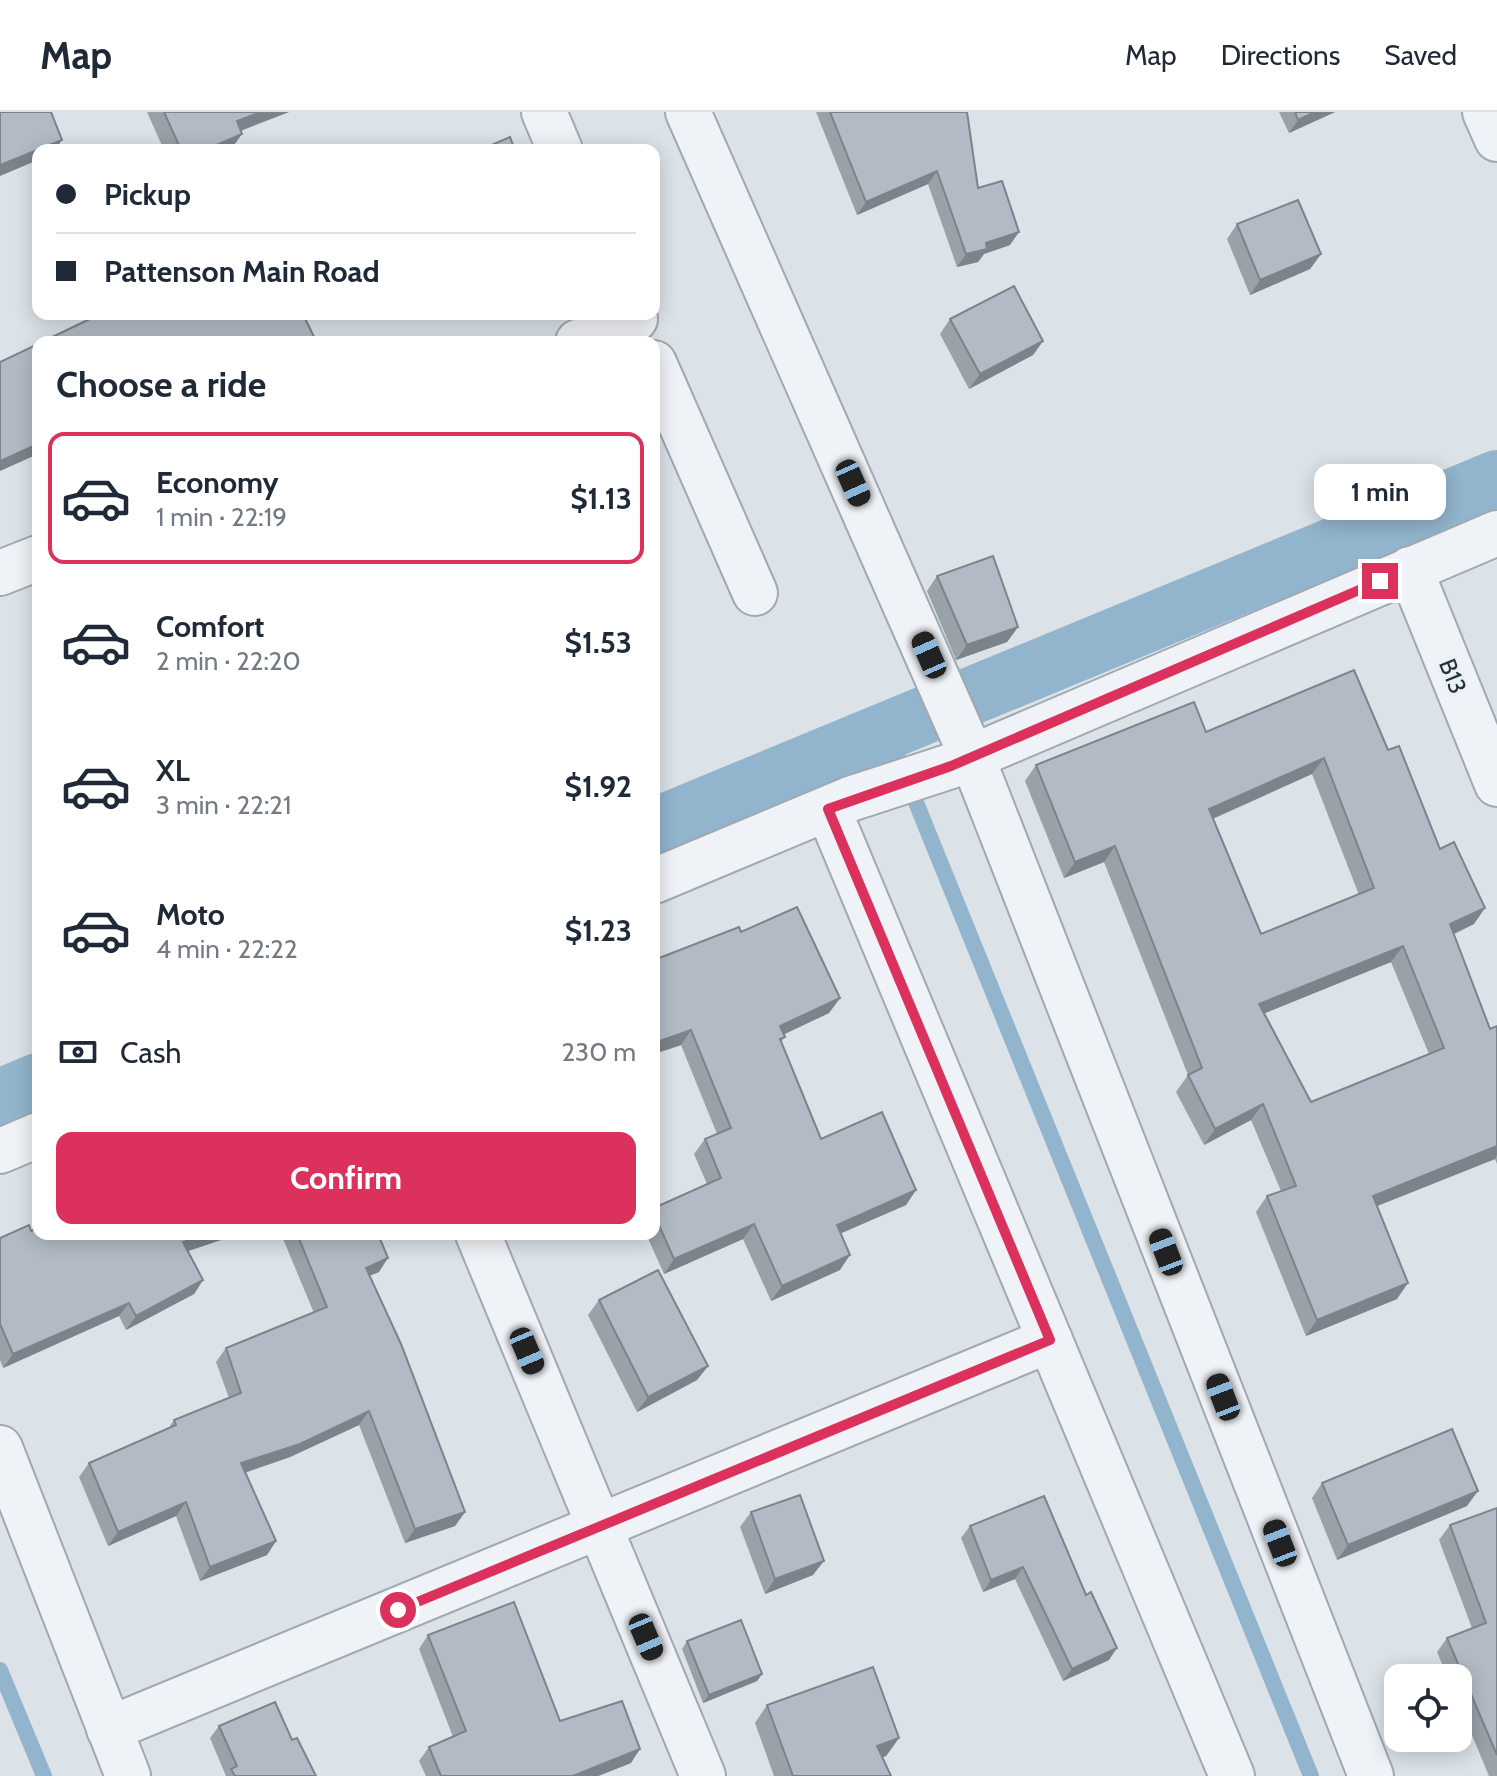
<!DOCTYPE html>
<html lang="en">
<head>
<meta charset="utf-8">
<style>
  :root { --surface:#fff; --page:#f6f6f7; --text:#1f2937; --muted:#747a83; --line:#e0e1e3; --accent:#dc315d }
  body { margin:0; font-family:Cabin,sans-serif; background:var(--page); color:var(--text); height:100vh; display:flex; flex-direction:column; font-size:30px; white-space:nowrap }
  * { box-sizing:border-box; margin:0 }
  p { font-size:26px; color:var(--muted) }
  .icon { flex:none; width:44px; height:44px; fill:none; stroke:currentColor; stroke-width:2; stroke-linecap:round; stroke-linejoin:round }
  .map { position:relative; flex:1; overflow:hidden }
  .details { position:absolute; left:32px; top:224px; width:628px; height:904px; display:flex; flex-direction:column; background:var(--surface); border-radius:16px; box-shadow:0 4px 20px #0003 }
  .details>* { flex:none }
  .guide { position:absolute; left:32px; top:32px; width:628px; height:176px; border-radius:16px; box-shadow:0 4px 20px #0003; display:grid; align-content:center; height:176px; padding:0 24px; background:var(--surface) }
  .fabs { position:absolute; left:1384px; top:1552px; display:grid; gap:16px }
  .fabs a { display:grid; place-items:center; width:88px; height:88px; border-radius:16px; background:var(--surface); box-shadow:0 4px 20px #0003; font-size:40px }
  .end { position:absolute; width:36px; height:36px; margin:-18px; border:10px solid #dc315d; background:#fff; box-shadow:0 0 0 4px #fff }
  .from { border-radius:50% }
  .bubble { position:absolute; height:56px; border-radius:16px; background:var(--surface); box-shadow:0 4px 20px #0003; font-size:26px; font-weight:700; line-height:56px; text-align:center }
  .car { position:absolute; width:24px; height:48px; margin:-24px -12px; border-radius:10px; box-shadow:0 0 6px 2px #0007; background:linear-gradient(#222 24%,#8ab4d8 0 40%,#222 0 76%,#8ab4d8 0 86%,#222 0) }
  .guide b { display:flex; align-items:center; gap:28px; height:76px; font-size:30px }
  .guide b+b { border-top:2px solid var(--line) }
  .guide i { width:20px; height:20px; background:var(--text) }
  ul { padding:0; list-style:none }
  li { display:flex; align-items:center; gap:24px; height:132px; margin:0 16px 12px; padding:0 8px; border:4px solid transparent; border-radius:16px }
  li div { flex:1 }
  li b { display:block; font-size:30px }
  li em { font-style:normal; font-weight:700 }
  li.on { border-color:var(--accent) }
  li>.icon { width:72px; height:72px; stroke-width:1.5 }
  h2 { padding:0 24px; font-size:36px; line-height:96px }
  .pay { display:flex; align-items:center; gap:20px; height:88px; padding:0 24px; font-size:30px }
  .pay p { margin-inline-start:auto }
  .cta { display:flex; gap:16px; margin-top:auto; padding:16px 24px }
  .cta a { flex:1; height:92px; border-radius:16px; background:var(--accent); color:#fff; font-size:32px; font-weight:700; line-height:92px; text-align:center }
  header { display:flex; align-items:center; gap:48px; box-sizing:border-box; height:112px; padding:0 40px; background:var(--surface); border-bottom:2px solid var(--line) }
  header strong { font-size:38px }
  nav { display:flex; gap:44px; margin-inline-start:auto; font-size:28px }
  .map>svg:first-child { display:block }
</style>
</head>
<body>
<header>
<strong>Map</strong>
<nav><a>Map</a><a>Directions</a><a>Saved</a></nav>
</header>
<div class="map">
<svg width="1497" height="1664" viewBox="0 0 1497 1664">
  <rect width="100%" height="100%" fill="#dbe2e8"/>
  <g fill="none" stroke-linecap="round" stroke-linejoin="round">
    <g stroke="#92b4cc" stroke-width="16">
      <path d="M887,619L1311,1664"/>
      <path d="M0,1558L44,1664"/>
    </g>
    <g stroke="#92b4cc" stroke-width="58">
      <path d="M654,715L1497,367"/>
      <path d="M0,986L38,970"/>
    </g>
    <defs>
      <g id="minor">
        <path d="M544,0L560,38"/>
        <path d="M688,0L972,645L1371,1664"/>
        <path d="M1485,0L1497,27"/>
        <path d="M578,230L635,207"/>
        <path d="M654,251L755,481"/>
        <path d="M1410,457L1497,672"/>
        <path d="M0,461L38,446"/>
        <path d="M828,697L1232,1664"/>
        <path d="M478,1122L703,1664"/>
        <path d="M0,1336L128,1664"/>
        <path d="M109,1617L1050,1228"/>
      </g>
      <g id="tertiary">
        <path d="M654,769L850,687L951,654L1497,421"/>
        <path d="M0,1039L38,1023"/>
      </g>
    </defs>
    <use href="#minor" stroke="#a0a9b2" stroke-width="48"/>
    <use href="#tertiary" stroke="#a0a9b2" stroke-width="48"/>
    <use href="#minor" stroke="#eff2f6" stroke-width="44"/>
    <use href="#tertiary" stroke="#eff2f6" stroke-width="44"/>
  </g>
  <g fill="#99a1a9" fill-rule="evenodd">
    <path d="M147,0H289L241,19L232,36L228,38H164Z"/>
    <path d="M816,0H967L978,76L1010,133L984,142L978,150L957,155L928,72L857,103Z"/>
    <path d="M1279,0H1335L1289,21Z"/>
    <path d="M1237,112L1321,142L1310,157L1250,183L1227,127Z"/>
    <path d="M950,207L1043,229L1033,243L969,277L940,222Z"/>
    <path d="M937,464L1018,515L1007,530L956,548L927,479Z"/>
    <path d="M1206,620L1388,638L1440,737L1474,812L1454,822L1490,917L1497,914V1052L1495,1047L1377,1094L1397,1187L1306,1224L1256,1100L1267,1084L1281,1079L1251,1008L1204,1033L1176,980L1188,963L1104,750L1064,766L1025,669L1036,653ZM1312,662L1359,783L1261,822L1213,707ZM1391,850L1429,942L1311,990L1265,901Z"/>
    <path d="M741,820L840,886L829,901L784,922L785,925L781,930L821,1027L916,1078L906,1093L840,1121V1158L771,1189L743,1127L664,1162L646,1122H654V1096L707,1072L694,1042L705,1027L717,1022L681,933L654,942V848Z"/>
    <path d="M31,1119L38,1122H239L188,1139L203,1168L194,1182L126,1218L119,1204L3,1256L0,1248V1126Z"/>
    <path d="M281,1122H378L379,1160L369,1164L465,1400L455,1414L405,1431L359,1313L290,1345L245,1361L276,1429L267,1443L200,1469L176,1404L108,1434L79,1365L89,1351L168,1317L174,1308L229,1286L216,1250L226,1236L314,1201Z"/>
    <path d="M599,1188L708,1254L697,1268L637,1300L588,1203Z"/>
    <path d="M1322,1371L1467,1394L1337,1448L1312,1386Z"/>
    <path d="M1497,1396V1664H1489L1458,1590V1566H1448L1437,1540L1447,1526L1472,1516L1439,1428L1450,1413Z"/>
    <path d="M751,1400L813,1463L765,1482L740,1415Z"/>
    <path d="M970,1414L1086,1483L1109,1548L1063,1569L1015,1467L983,1480L961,1426Z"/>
    <path d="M428,1523L560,1609L631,1651L598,1664H426L419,1649L429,1635L453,1625L419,1537Z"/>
    <path d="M687,1529L762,1562L757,1569L703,1591L682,1537Z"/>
    <path d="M767,1593L899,1626L886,1644L883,1645L891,1664H774L755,1611Z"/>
    <path d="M219,1614L292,1628L316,1664H226L210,1626Z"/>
  </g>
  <g fill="#7d838a">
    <path d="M261,0H289L226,24L237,9Z"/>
    <path d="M1315,0H1335L1289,21L1298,8Z"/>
    <path d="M242,22L232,36L228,38H205Z"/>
    <path d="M62,28L55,38H38V48L0,64V53Z"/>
    <path d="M937,59L928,72L857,103L866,90Z"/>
    <path d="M1019,120L1010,133L984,142L978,150L957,155L966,142L986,131Z"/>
    <path d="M1321,142L1310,157L1250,183L1260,168Z"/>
    <path d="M1043,229L1033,243L969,277L980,262Z"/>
    <path d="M38,332V342L0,359V349Z"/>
    <path d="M1018,515L1007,530L956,548L967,533Z"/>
    <path d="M1324,646L1312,662L1198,713L1209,697Z"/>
    <path d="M1115,734L1104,750L1064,766L1075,750Z"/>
    <path d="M1485,796L1474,812L1439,829L1450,812Z"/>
    <path d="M1403,834L1391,850L1248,908L1259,892Z"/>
    <path d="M840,886L829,901L770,929L780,914Z"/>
    <path d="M691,918L681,933L654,942V931Z"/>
    <path d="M1263,992L1251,1008L1204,1033L1215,1017Z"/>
    <path d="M1497,1034V1043L1495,1047L1362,1100L1373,1084Z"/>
    <path d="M916,1078L906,1093L826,1128L837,1113Z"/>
    <path d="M754,1112L743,1127L664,1162L674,1147Z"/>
    <path d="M207,1122H239L173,1144L183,1130Z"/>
    <path d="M850,1143L840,1158L771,1189L782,1174Z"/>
    <path d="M388,1146L379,1160L356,1169L366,1156Z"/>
    <path d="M203,1168L194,1182L126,1218L136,1204Z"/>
    <path d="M1408,1171L1397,1187L1306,1224L1317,1208Z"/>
    <path d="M129,1191L119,1204L3,1256L13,1242Z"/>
    <path d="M708,1254L697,1268L637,1300L648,1285Z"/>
    <path d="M369,1299L359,1313L290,1345L231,1365L241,1351Z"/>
    <path d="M1478,1379L1467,1394L1337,1448L1348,1433Z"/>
    <path d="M186,1390L176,1404L108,1434L118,1420Z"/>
    <path d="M465,1400L455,1414L405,1431L415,1417Z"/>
    <path d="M276,1429L267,1443L200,1469L210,1455Z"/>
    <path d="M824,1449L813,1463L765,1482L775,1467Z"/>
    <path d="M1023,1455L1015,1467L983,1480L991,1468Z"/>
    <path d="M1117,1536L1109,1548L1063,1569L1072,1557Z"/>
    <path d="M762,1562L757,1569L703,1591L709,1583Z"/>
    <path d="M899,1626L886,1644L865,1652L877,1634Z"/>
    <path d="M640,1637L631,1651L598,1664H573Z"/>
  </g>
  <g fill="#b2bbc5" stroke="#7d838a" stroke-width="2" fill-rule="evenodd">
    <path d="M0,0H51L62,28L0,53Z"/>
    <path d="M164,0H261L237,9L242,22L205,38H181Z"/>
    <path d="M830,0H967L978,76L1002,69L1019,120L986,131L987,137L966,142L937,59L866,90Z"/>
    <path d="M1295,0H1315L1298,8Z"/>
    <path d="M510,25L515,38H480Z"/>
    <path d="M1298,88L1321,142L1260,168L1237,112Z"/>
    <path d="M1014,174L1043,229L980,262L950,207Z"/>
    <path d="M100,202H303L315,227L309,230H42Z"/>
    <path d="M38,232V332L0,349V250Z"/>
    <path d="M993,444L1018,515L967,533L937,464Z"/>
    <path d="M1354,558L1388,638L1399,634L1440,737L1454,730L1485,796L1450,812L1490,917L1497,914V1034L1373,1084L1408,1171L1317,1208L1267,1084L1296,1074L1263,992L1215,1017L1188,963L1202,956L1115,734L1075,750L1036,653L1194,590L1206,620ZM1324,646L1374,776L1261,822L1209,697ZM1403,834L1444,936L1311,990L1259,892Z"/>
    <path d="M797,795L840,886L780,914L785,925L780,927L821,1027L882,1000L916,1078L837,1113L850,1143L782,1174L754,1112L674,1147L654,1102V1096L721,1066L705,1027L731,1016L691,918L654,931V848L739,815L741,820Z"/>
    <path d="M29,1113L31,1119L38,1115V1122H207L183,1130L203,1168L136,1204L129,1191L13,1242L0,1212V1126Z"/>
    <path d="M297,1122H378L388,1146L366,1156L401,1232L465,1400L415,1417L369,1299L300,1332L241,1351L276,1429L210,1455L186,1390L118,1420L89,1351L176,1313L174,1308L241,1281L226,1236L327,1195Z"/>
    <path d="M658,1158L708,1254L648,1285L599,1188Z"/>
    <path d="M1452,1317L1478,1379L1348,1433L1322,1371Z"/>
    <path d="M800,1383L824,1449L775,1467L751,1400Z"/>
    <path d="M1044,1384L1086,1483L1091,1480L1117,1536L1072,1557L1023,1455L991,1468L970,1414Z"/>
    <path d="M1497,1396V1643L1447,1526L1486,1511L1450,1413Z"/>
    <path d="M514,1490L560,1609L622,1589L640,1637L573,1664H441L429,1635L466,1619L428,1523Z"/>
    <path d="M741,1508L762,1562L709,1583L687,1529Z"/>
    <path d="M873,1555L899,1626L877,1634L891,1664H793L767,1593Z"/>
    <path d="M275,1590L292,1628L297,1626L316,1664H235L231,1657L237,1654L219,1614Z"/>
  </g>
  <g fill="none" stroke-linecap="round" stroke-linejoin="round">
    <path stroke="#dc315d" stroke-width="10" d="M398,1498L1050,1228L828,697L951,654L1380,469"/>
  </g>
  <g text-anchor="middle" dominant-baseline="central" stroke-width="6" stroke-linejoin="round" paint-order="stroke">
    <g font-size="24" fill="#24313f" stroke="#ebf0f5">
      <text transform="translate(1453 564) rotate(68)">B13</text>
    </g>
  </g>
</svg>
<div class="fabs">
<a><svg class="icon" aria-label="locate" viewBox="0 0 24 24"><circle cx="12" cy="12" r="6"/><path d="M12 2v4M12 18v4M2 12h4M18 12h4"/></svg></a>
</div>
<i class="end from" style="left:398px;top:1498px"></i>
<i class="end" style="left:1380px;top:469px"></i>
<div class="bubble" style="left:1314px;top:352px;width:132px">1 min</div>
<i class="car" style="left:853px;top:371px;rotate:156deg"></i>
<i class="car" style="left:929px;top:543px;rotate:336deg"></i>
<i class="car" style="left:1166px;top:1140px;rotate:339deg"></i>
<i class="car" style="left:527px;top:1239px;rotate:157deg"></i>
<i class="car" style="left:1223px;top:1285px;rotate:339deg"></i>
<i class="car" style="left:1280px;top:1431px;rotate:339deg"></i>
<i class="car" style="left:646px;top:1525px;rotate:157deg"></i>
<div class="guide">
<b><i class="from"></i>Pickup</b>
<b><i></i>Pattenson Main Road</b>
</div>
<section class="details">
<h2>Choose a ride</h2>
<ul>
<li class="on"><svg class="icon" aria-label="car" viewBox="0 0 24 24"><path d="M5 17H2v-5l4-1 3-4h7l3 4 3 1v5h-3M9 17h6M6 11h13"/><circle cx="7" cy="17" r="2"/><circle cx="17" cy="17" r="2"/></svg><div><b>Economy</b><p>1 min · 22:19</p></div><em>$1.13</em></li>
<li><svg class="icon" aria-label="car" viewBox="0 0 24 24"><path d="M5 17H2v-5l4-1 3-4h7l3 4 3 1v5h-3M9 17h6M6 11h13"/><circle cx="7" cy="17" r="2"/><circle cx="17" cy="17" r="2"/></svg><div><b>Comfort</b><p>2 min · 22:20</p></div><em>$1.53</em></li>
<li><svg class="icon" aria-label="car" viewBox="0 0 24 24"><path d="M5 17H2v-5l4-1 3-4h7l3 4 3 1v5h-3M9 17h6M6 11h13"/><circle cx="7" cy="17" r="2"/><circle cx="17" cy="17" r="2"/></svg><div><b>XL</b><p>3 min · 22:21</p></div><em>$1.92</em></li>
<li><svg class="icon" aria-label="car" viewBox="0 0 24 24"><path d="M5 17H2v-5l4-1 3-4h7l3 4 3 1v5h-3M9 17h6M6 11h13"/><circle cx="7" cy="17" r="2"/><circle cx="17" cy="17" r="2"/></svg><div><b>Moto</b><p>4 min · 22:22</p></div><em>$1.23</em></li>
</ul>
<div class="pay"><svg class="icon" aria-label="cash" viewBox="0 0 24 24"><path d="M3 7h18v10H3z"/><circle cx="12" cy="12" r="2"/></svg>Cash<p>230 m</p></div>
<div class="cta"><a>Confirm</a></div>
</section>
</div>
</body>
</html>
